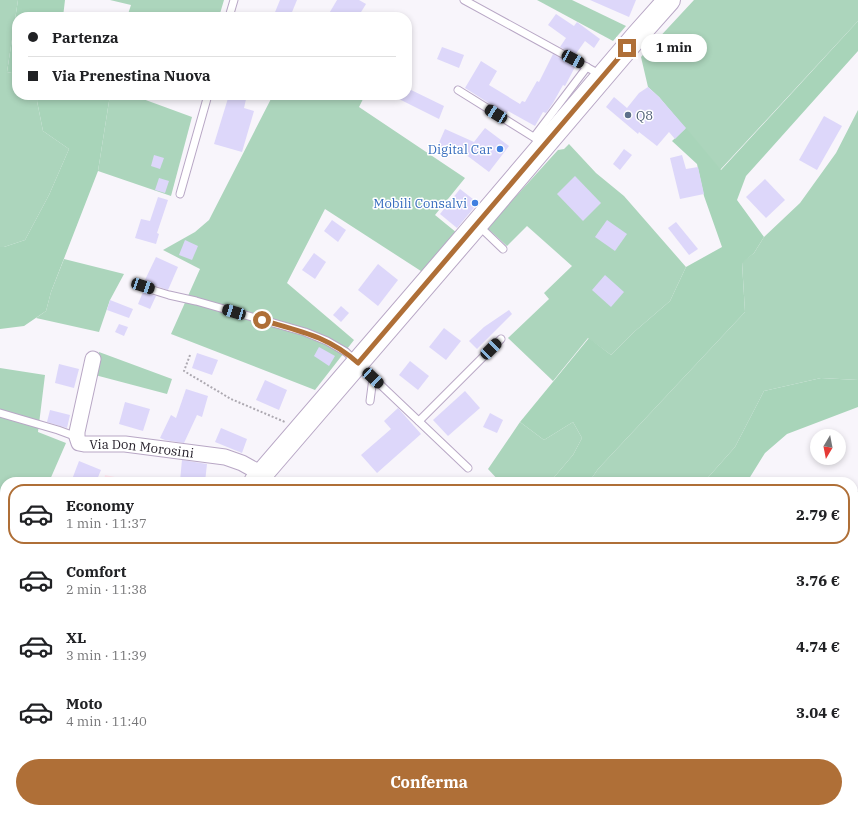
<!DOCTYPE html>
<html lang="it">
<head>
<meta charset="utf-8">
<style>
  :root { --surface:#fff; --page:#f6f6f6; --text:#202124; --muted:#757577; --line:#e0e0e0; --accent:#af6f37 }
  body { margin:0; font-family:"IBM Plex Serif",serif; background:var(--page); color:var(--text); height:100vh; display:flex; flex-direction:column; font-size:15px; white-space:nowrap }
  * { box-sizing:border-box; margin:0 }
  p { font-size:13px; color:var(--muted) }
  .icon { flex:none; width:22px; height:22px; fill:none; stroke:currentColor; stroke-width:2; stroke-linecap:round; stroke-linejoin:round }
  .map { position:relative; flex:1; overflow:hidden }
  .side { position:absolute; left:0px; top:477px; width:858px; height:336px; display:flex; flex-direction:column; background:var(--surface); border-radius:16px 16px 0 0; box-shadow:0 2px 6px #0003 }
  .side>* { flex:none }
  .guide { position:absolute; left:12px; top:12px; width:400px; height:88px; border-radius:16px; box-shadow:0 2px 6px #0003; display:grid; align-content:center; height:88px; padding:0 16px; background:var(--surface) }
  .needle { width:26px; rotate:190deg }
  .fabs { position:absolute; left:810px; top:429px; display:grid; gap:8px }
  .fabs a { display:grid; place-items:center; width:36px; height:36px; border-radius:50%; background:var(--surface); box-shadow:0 2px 6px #0003; font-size:20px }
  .end { position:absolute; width:18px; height:18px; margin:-9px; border:5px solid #af6f37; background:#fff; box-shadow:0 0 0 2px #fff }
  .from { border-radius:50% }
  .bubble { position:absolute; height:28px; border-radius:14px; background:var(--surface); box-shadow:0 2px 6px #0003; font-size:13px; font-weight:700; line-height:28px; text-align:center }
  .car { position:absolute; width:12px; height:24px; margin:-12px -6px; border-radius:5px; box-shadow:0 0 3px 1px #0007; background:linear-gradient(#222 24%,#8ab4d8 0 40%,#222 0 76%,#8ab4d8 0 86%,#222 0) }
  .guide b { display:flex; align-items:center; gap:14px; height:38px; font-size:15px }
  .guide b+b { border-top:1px solid var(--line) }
  .guide i { width:10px; height:10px; background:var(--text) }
  ul { padding:7px 0 0; list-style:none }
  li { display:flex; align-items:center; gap:12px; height:60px; margin:0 8px 6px; padding:0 8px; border:2px solid transparent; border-radius:16px }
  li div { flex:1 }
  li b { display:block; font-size:15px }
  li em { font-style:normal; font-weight:700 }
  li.on { border-color:var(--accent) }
  li>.icon { width:36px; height:36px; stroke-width:1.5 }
  .button { display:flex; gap:8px; margin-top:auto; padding:8px 16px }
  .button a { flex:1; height:46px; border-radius:24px; background:var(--accent); color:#fff; font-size:16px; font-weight:700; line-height:46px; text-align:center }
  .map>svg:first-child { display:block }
</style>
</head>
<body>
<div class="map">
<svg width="858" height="813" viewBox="0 0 858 813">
  <rect width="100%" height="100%" fill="#f8f5fb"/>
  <path fill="#fee5ee" d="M105,475L140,482H104Z"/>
  <g fill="#acd5bc">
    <path d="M0,0H18L7,72L17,74V95H38L37,101L43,131L69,149L49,195L25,240L4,247H0Z"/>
    <path d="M110,0H224L219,17H127L131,5Z"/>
    <path d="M537,0H572L626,26L613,41Z"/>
    <path d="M694,0H858V21L720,170L659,97L648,87L641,57Z"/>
    <path d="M110,95H132L192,117L171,196L98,171Z"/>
    <path d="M273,95H365L359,107L465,178L435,215L457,233L424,273L325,209L287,283L354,340L315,390L171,334L200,269L163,250L195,232L209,220Z"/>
    <path d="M858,110V380L821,378L764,391L735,447L704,482H589L598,469L745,312L742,262L754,253L764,237L800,203L836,153Z"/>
    <path d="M569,144L596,173L624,196L686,267L670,301L634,332L611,355L588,338L553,381L508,338L549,299L544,293L572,266L527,226L507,246L487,228L558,150L564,149Z"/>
    <path d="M64,259L124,274L110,300L99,332L36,318L46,311L51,292Z"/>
    <path d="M99,352L172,379L167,394L95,375Z"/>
    <path d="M0,368L45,375L38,432L66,443L49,482H5V510L0,509Z"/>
    <path d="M520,422L544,440L573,422L582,438L573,455L550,482H500L488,469Z"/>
    <path d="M858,496V523L853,525L857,497Z"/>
    <path d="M28,808H77L82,813H33Z"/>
    <path d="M274,808H344V813H268Z"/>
  </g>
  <g fill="#a8d4b9">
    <path d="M18,0H65L63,17H17V74L7,72Z"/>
    <path d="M858,21V51L746,176L737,200L764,237L754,253L742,263L745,312L598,469L589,482H550L573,455L582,438L573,422L544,440L520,422L589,338L611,355L634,332L670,301L686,267L722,247L704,196L697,164L672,141L686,128L721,170Z"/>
    <path d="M38,95H110L98,171L51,292L46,311L24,326L0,329V247H4L25,240L49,195L69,149L43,131L37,101Z"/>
    <path d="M821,378L858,380V407L787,434L765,453L747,482H704L735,447L764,391Z"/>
    <path d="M858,624V813H827L824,808H853V628Z"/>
    <path d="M0,801H5V808H28L33,813H0Z"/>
    <path d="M109,808H158L154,813H102Z"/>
    <path d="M234,808H274L268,813H228Z"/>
    <path d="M344,808H421L416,813H344Z"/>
  </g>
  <g fill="#ddd7fa">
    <path d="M280,0H297L290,17H273Z"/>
    <path d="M337,0H359L366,4L358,17H327Z"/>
    <path d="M590,0H636L629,17Z"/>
    <path d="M556,14L574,26L577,22L600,39L594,48L585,41L575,55L560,47L566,38L548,25Z"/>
    <path d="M442,47L464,55L459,68L437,59Z"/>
    <path d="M553,54L575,67L565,86L563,85L553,103L546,113L543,112L535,126L508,111L506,114L465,88L481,61L497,71L489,85L520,104L522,101L525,102L537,81L539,82Z"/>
    <path d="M648,87L659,97L686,128L675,139L669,132L657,146L639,132L638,134L606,107L614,97L627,108L639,93Z"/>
    <path d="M407,88L444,106L439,119L391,95H407Z"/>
    <path d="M229,95H247L244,108L254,111L242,152L214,144Z"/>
    <path d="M824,116L842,126L817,170L799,160Z"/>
    <path d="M485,128L509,146L489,172L457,148L455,153L438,145L445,129L474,142Z"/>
    <path d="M624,149L632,155L620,170L613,164Z"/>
    <path d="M154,155L164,158L160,169L151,166Z"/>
    <path d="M682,155L686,169L698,167L704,194L680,199L670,158Z"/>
    <path d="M575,176L601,203L583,221L557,194Z"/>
    <path d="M159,178L169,181L165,193L155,190Z"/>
    <path d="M765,179L785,200L766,218L746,197Z"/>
    <path d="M460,189L478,203L457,228L440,214Z"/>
    <path d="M158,197L168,200L157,233L159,234L156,244L135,238L141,219L150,221Z"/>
    <path d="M332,220L346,230L338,242L324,231Z"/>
    <path d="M607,220L627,234L615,251L595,237Z"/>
    <path d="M676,222L698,249L689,255L668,228Z"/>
    <path d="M185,240L198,246L192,260L179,255Z"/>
    <path d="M314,253L326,262L315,279L302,270Z"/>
    <path d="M156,257L178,267L168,290L144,282Z"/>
    <path d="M378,264L398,280L378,306L358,290Z"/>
    <path d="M605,275L624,292L611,307L592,290Z"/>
    <path d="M143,292L156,296L150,309L138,304Z"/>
    <path d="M110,300L133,309L129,318L107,310Z"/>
    <path d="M341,306L349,313L341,322L333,315Z"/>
    <path d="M509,310L512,314L477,349L469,341L484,327Z"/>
    <path d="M119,324L128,327L124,336L115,332Z"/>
    <path d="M444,328L461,341L446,360L429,347Z"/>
    <path d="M319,347L335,356L329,366L314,356Z"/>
    <path d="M197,353L218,360L212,375L192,368Z"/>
    <path d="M410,361L429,376L418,390L399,375Z"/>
    <path d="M59,364L79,369L74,388L55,383Z"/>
    <path d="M265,380L287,390L279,410L256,400Z"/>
    <path d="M186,389L208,396L202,417L197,415L184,443L165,440L160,438L171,415L176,418Z"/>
    <path d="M465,391L480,408L448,436L433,420Z"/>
    <path d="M125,402L150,409L143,431L119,424Z"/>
    <path d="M398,408L421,434L377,473L361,455L391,429L384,421Z"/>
    <path d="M50,410L70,415L67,428L47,422Z"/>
    <path d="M490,413L503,420L497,433L483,427Z"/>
    <path d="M221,428L247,439L242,453L215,442Z"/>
    <path d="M182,460L207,464L205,482L180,481Z"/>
    <path d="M79,461L101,470L96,482H71Z"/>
  </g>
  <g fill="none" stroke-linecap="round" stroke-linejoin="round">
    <defs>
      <g id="service">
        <path d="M464,0L601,75"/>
        <path d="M229,17L234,0"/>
        <path d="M458,90L543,143"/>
        <path d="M534,137L587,67"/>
        <path d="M180,194L208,95"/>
        <path d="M479,226L503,249"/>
        <path d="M143,287L169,295L196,301L305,332L327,341L346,352L468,468"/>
        <path d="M370,401L373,378"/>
        <path d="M0,413L58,430L77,437"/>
        <path d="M419,421L501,339"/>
      </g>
      <g id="minor">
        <path id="s1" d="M93,359L77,432V437L79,443L84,444H125L225,457L242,463L262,474"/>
        <path d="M213,813L219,808"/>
      </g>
      <g id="primary">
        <path d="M255,482L477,224L637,36L669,0"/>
        <path d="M0,700L5,698"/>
      </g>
    </defs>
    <use href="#service" stroke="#b8a7c5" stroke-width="9"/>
    <use href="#minor" stroke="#b8a7c5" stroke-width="17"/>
    <use href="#primary" stroke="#b8a7c5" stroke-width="24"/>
    <g stroke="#ada9b1" stroke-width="2" stroke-dasharray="2 2" stroke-linecap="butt">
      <path d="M190,355L184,371L231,399L285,422"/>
      <path d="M853,520L858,491"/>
    </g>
    <use href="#service" stroke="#fff" stroke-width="7"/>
    <use href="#minor" stroke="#fff" stroke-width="15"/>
    <use href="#primary" stroke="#fff" stroke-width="22"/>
  </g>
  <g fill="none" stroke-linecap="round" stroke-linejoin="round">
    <path stroke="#af6f37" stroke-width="5" d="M262,320C299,331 328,336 358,363L627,48"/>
  </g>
  <circle fill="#5c6f8a" stroke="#fff" stroke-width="1.5" cx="628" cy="115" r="4"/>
  <g fill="#3f7fe0" stroke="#fff" stroke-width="1.5">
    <circle cx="500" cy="149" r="4"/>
    <circle cx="475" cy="203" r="4"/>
  </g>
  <g text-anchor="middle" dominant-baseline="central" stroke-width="3" stroke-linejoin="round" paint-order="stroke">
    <g font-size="13" fill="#4e5e75" stroke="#fff" text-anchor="start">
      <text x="636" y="115">Q8</text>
    </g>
    <g font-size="13" fill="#366cbe" stroke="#fff" text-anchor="end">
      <text x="492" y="149">Digital Car</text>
      <text x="467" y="203">Mobili Consalvi</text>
    </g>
    <g font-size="13" fill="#211b26" stroke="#fff">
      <text stroke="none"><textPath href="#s1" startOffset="149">Via Don Morosini</textPath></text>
    </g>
  </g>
</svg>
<div class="fabs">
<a><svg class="needle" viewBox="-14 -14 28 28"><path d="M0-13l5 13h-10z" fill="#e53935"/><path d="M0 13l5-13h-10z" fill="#757577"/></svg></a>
</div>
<i class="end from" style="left:262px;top:320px"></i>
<i class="end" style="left:627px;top:48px"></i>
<div class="bubble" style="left:641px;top:34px;width:66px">1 min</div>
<i class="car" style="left:573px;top:59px;rotate:118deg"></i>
<i class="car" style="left:496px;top:114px;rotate:302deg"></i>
<i class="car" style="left:143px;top:286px;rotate:108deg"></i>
<i class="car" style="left:234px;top:312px;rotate:287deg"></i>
<i class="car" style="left:491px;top:349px;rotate:45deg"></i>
<i class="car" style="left:373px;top:378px;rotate:133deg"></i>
<div class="guide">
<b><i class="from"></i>Partenza</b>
<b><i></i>Via Prenestina Nuova</b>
</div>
<section class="side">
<ul>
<li class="on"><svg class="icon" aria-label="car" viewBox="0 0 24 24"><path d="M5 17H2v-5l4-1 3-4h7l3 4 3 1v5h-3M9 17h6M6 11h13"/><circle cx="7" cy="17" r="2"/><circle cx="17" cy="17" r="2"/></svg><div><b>Economy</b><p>1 min · 11:37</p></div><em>2.79 €</em></li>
<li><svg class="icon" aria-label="car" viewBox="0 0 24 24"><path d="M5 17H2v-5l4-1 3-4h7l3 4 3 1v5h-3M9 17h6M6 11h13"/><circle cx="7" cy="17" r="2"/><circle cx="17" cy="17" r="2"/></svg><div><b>Comfort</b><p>2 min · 11:38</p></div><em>3.76 €</em></li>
<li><svg class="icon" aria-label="car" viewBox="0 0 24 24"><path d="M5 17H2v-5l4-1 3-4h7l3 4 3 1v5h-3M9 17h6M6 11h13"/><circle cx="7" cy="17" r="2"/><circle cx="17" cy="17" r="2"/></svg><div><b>XL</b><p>3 min · 11:39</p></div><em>4.74 €</em></li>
<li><svg class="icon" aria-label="car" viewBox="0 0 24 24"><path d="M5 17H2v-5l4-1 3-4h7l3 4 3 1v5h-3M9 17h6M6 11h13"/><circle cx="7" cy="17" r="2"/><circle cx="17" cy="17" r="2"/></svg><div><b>Moto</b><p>4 min · 11:40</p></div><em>3.04 €</em></li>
</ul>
<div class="button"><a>Conferma</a></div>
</section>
</div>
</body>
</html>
